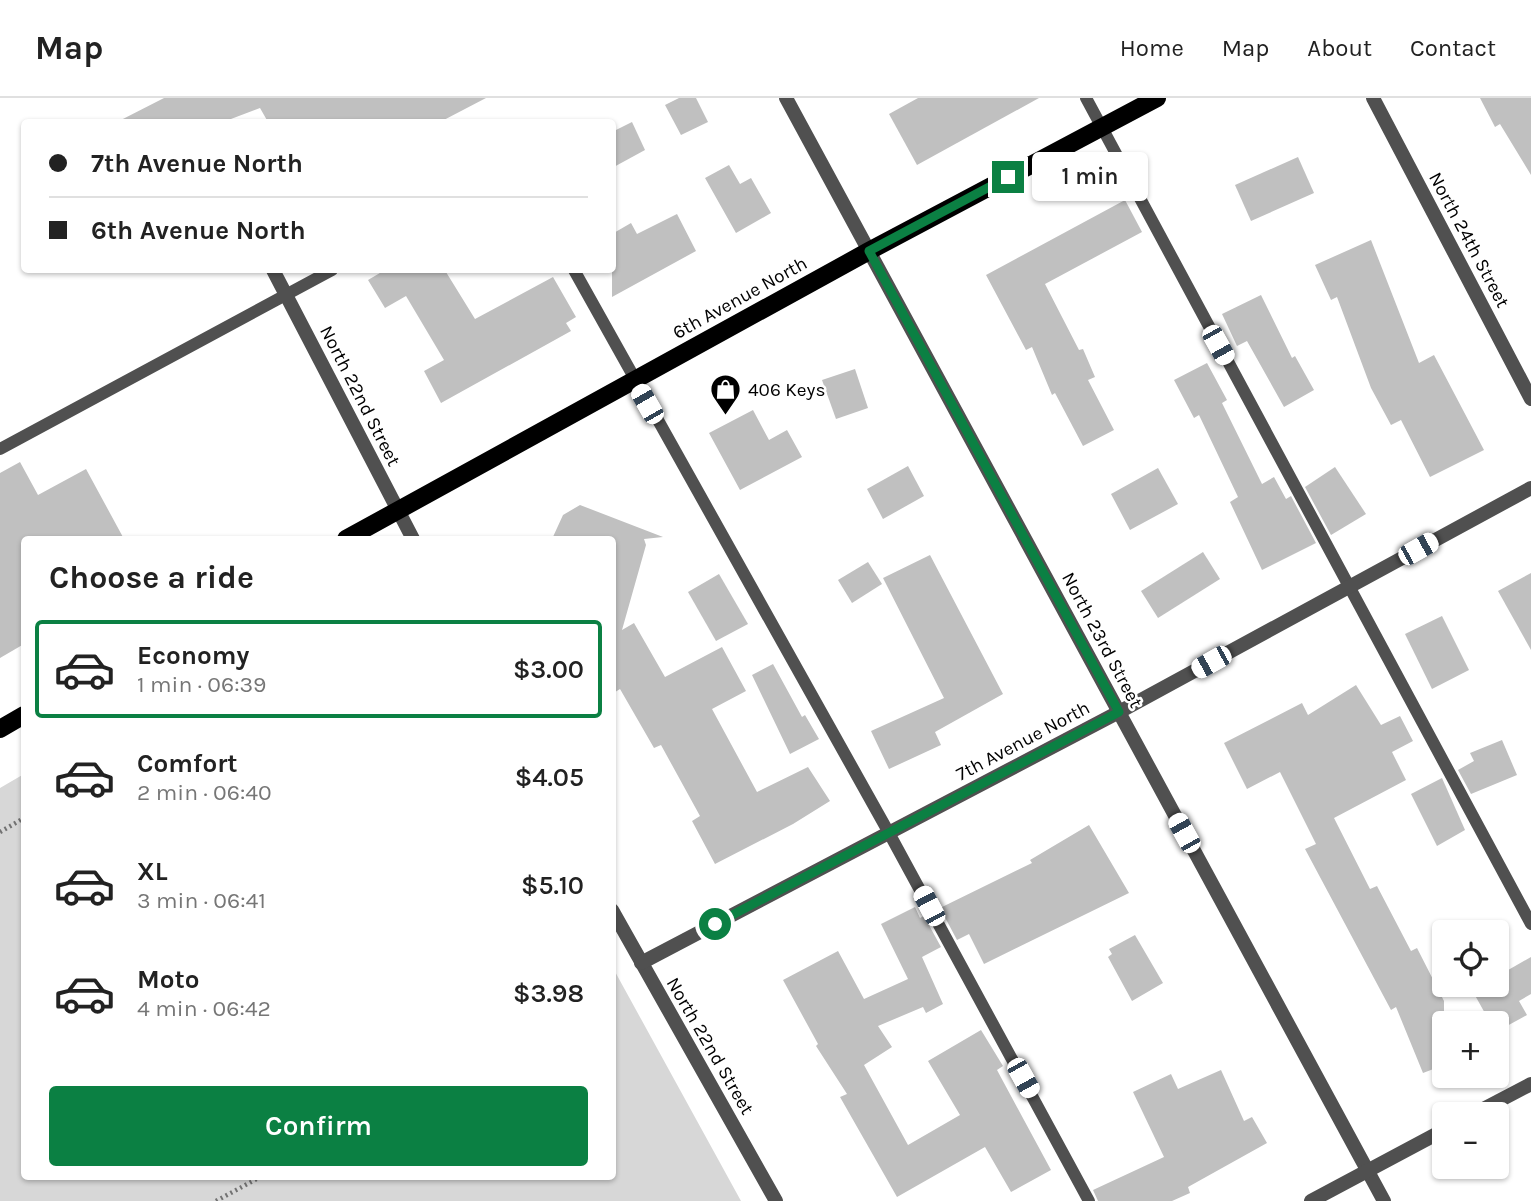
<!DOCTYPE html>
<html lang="en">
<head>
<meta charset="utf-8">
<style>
  :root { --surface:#fff; --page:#f6f6f6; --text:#222; --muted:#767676; --line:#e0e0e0; --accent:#0b8043 }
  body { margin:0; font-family:Karla,sans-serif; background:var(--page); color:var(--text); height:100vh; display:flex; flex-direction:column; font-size:26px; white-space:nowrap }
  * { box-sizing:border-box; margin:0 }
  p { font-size:23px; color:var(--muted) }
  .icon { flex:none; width:38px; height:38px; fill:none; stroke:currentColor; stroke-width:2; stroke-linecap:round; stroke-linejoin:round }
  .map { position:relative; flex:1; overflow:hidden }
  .details { position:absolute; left:21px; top:438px; width:595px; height:644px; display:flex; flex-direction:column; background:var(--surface); border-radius:7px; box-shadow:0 2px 5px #0004 }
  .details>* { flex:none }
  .top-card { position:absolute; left:21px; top:21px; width:595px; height:154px; border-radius:7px; box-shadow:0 2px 5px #0004; display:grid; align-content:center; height:154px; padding:0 28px; background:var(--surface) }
  .buttons { position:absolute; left:1432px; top:822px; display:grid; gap:14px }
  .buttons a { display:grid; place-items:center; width:77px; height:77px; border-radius:7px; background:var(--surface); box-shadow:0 2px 5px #0004; font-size:35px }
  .end { position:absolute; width:32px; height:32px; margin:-16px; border:9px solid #0b8043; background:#fff; box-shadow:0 0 0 4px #fff }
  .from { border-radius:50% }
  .bubble { position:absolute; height:49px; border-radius:7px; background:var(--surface); box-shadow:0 2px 5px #0004; font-size:23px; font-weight:600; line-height:49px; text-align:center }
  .car { position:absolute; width:21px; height:42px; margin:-21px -10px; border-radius:9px; box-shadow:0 0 5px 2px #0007; background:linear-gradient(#fff 24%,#345 0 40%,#fff 0 76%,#345 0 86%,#fff 0) }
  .top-card b { display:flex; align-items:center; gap:24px; height:66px; font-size:26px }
  .top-card b+b { border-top:2px solid var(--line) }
  .top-card i { width:18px; height:18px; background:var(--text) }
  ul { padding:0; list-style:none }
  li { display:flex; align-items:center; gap:21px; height:98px; margin:0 14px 10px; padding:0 14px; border:4px solid transparent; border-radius:7px }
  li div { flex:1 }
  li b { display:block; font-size:26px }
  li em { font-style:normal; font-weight:600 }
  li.on { border-color:var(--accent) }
  li>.icon { width:63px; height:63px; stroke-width:1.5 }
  h2 { padding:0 28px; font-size:32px; line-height:84px }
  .primary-button { display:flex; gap:14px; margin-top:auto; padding:14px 28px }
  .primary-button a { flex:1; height:80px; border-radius:7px; background:var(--accent); color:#fff; font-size:28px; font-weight:600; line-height:80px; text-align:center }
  header { display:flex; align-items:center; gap:42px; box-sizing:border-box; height:98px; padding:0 35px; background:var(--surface); border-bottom:2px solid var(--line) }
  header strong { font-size:33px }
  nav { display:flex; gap:38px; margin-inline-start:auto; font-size:24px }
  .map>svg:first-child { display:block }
</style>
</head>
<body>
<header>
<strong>Map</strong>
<nav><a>Home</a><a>Map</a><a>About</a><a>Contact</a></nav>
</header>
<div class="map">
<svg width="1531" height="1103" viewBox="0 0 1531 1103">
  <rect width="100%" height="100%" fill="#fff"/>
  <path fill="#d7d7d7" d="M24,676V1078H612L613,870L741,1103H0V690Z"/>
  <g fill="#c0c0c0">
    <path d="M164,0H486L440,24H268L260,10L223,24H117Z"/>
    <path d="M679,0H696L708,24L681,37L665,7Z"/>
    <path d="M918,0H1039L917,67L889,16Z"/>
    <path d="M1480,0H1531V77L1500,26L1495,29Z"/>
    <path d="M632,24L645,52L612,70V34Z"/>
    <path d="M1298,59L1314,95L1251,123L1235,87Z"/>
    <path d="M729,67L740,86L751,80L771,115L736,135L705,80Z"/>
    <path d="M1125,102L1142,134L1045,186L1079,252L1083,251L1095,279L1088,282L1114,332L1083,348L1055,295L1052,297L1032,249L1026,252L986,177Z"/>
    <path d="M677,116L696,153L612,199V136L631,125L637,136Z"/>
    <path d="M1371,142L1419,265L1434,257L1484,352L1430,379L1401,322L1391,327L1371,290L1337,199L1331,202L1315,167Z"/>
    <path d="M385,172H450L446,174L475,221L553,179L576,219L566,225L571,233L441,305L424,273L444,262L406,198L385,210L368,182Z"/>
    <path d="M1261,197L1292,260L1295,258L1314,292L1284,309L1247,243L1237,248L1222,216Z"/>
    <path d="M1207,265L1227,302L1222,305L1262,386L1274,379L1286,401L1291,398L1316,445L1262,472L1230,404L1238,399L1199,317L1194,320L1174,282Z"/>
    <path d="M855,271L868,310L836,321L822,282Z"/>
    <path d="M753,312L769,342L787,332L802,359L740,392L709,335Z"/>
    <path d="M20,364L38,397L86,371L124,441H24V546L0,560V375Z"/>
    <path d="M908,368L924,398L883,421L867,391Z"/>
    <path d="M1335,369L1366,416L1331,437L1305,389Z"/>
    <path d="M1158,370L1178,406L1130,432L1111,396Z"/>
    <path d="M580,407L663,439L644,441L646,447L622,532L634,525L665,579L722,549L746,593L712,611L757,694L808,669L830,703L793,726L715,766L692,723L700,718L661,647L654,650L620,591L612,596V441H552L563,417Z"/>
    <path d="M1203,454L1220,481L1158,520L1141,493Z"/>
    <path d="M930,457L1003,596L935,634L941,647L889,671L871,633L944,600L883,480Z"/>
    <path d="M868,464L882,486L852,505L838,482Z"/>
    <path d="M1531,475V552L1498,493Z"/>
    <path d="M719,476L748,526L716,543L688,494Z"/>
    <path d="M1442,518L1469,572L1432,591L1405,536Z"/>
    <path d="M773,566L802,619L805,617L819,641L790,656L752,577Z"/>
    <path d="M1356,587L1381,627L1400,618L1413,643L1392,654L1406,682L1334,720L1370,791L1377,788L1411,853L1417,850L1444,903V967L1423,975L1396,909L1391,912L1305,751L1316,746L1280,674L1247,691L1224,645L1302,605L1308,617Z"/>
    <path d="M1502,642L1517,677L1471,696L1458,672L1474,663L1470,655Z"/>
    <path d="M1442,680L1465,732L1437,748L1411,696Z"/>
    <path d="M1089,727L1129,795L984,866L969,836L957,842L940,810L1032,765L1030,762Z"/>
    <path d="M915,809L920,820L924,818L941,849L922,859L943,906L926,915L923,909L878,928L892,949L864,967L908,1047L960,1017L928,963L981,932L1003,968L997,972L1051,1072L1011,1094L985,1049L897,1099L840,999L847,996L816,948L818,946L783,882L838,853L864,901L908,881L881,826Z"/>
    <path d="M1135,837L1163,885L1132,903L1108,859L1112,856L1109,851Z"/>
    <path d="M1531,859V896L1519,903L1527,917L1496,934V926H1491L1472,892L1481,887H1496V879Z"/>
    <path d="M1221,972L1244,1023L1252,1019L1267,1045L1188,1089L1190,1095L1172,1103H1098L1093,1092L1164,1059L1133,994L1171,976L1178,991Z"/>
  </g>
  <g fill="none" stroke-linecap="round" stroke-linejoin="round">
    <g stroke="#727272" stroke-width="4.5" stroke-dasharray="2 3.5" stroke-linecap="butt">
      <path d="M0,734L24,720"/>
      <path d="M612,885L614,884"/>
      <path d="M216,1103L262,1078"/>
    </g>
    <g stroke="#505050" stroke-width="12">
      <path d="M1086,0L1531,826"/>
      <path d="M574,172L889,735L1089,1103"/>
      <path d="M0,351L332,172"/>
    </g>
    <g stroke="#505050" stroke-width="14">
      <path d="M786,0L1384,1103"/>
      <path d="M1373,0L1531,301"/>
      <path d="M273,172L413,441"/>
      <path d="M612,812L776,1103"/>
      <path d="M641,865L1119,614L1531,390"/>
      <path d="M1472,1017L1531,986"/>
      <path d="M1311,1103L1444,1032"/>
    </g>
    <g stroke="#000" stroke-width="18">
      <path d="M346,441L869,153L1157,0"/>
      <path d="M0,631L24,617"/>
    </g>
  </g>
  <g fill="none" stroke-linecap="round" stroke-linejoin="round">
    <path stroke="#0b8043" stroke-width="9" d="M715,826L1119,614L869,153L1008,79"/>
  </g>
  <defs>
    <symbol id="shop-pin" viewBox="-11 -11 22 30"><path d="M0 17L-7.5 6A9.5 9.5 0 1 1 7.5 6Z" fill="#000" stroke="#fff"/><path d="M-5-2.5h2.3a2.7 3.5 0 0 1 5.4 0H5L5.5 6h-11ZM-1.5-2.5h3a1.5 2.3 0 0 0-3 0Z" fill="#fff"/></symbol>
  </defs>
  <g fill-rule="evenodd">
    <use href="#shop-pin" x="708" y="274" width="35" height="47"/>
  </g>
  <g text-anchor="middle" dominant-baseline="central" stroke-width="5" stroke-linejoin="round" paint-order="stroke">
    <g font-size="19" fill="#000" stroke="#fff">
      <text transform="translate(1469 142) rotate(62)">North 24th Street</text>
      <text transform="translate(740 200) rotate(-29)">6th Avenue North</text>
      <text transform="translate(360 298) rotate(63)">North 22nd Street</text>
      <text transform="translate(1102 542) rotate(62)">North 23rd Street</text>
      <text transform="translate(1023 643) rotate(-28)">7th Avenue North</text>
      <text transform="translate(710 948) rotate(60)">North 22nd Street</text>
    </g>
    <g font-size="19" fill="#000" stroke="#fff" text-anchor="start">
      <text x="748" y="292">406 Keys</text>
    </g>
  </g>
</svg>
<div class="buttons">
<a><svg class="icon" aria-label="locate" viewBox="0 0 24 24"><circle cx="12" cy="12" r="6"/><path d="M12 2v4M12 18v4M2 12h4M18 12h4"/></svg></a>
<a>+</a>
<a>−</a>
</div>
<i class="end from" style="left:715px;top:826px"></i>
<i class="end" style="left:1008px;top:79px"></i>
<div class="bubble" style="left:1032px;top:54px;width:116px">1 min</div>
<i class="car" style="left:1218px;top:247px;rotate:151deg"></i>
<i class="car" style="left:647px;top:306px;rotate:330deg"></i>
<i class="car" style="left:1418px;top:451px;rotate:61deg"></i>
<i class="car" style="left:1211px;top:564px;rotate:241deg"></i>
<i class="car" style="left:1184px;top:735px;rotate:331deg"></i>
<i class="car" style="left:929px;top:808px;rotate:332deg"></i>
<i class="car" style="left:1023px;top:980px;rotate:151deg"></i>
<div class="top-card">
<b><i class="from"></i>7th Avenue North</b>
<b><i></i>6th Avenue North</b>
</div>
<section class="details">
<h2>Choose a ride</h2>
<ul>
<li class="on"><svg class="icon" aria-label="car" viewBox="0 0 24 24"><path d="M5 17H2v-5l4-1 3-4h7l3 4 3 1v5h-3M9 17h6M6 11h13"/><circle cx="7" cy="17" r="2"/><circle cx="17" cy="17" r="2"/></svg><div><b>Economy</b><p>1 min · 06:39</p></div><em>$3.00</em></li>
<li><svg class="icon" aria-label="car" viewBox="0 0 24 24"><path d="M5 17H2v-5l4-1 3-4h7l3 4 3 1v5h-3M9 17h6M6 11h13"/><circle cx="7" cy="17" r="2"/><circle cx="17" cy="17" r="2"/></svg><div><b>Comfort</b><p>2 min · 06:40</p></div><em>$4.05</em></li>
<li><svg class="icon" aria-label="car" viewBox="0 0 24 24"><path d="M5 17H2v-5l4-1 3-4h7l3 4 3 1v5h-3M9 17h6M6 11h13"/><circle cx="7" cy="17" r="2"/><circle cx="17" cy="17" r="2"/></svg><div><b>XL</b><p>3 min · 06:41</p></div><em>$5.10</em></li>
<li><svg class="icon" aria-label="car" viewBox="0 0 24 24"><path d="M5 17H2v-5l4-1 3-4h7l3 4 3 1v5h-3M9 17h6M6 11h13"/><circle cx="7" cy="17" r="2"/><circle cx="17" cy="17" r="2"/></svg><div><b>Moto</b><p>4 min · 06:42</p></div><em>$3.98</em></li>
</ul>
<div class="primary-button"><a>Confirm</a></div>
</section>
</div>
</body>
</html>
